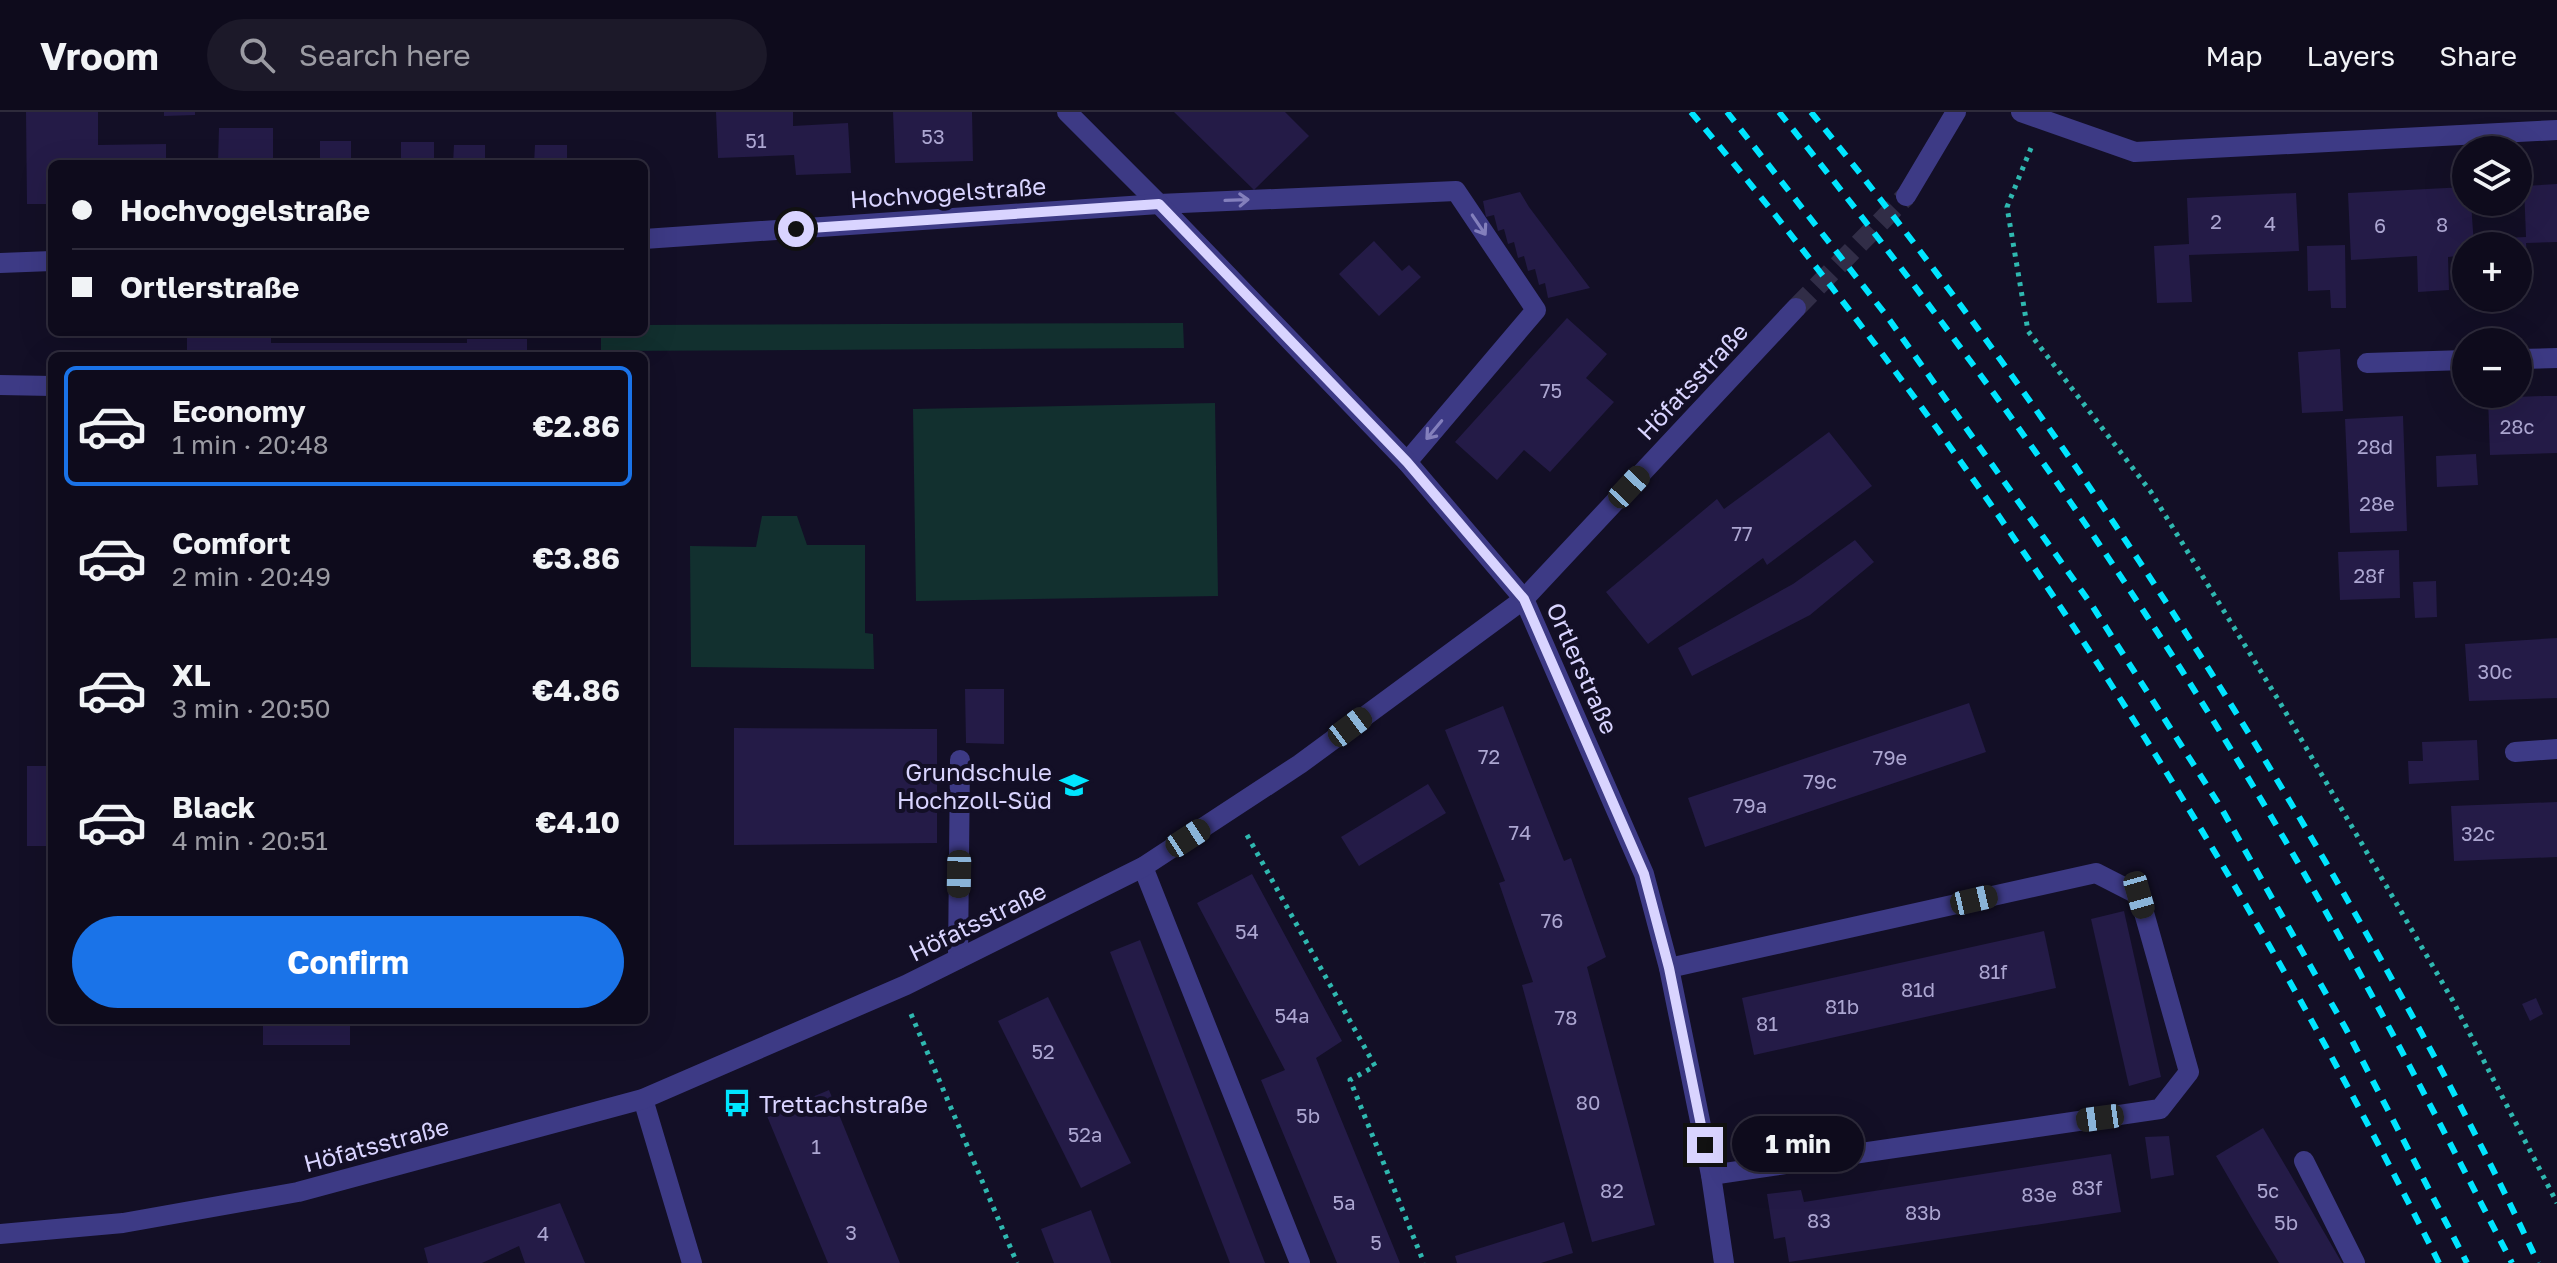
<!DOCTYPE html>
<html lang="en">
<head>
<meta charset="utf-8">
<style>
  :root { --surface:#0e0b1c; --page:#1c1929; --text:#f1f3f6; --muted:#9b9ba3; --line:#2e2b3b; --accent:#1a73e8 }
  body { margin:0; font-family:"Golos Text",sans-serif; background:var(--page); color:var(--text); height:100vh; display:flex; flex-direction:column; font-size:30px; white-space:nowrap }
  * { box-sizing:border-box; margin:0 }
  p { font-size:26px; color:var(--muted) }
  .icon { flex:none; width:44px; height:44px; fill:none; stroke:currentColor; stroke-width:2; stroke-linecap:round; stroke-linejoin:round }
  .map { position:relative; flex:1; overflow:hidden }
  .panel { position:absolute; left:48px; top:240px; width:600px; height:672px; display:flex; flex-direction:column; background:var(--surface); border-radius:12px; box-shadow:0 8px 32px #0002,0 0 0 2px var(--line) }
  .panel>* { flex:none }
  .top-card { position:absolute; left:48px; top:48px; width:600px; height:176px; border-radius:12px; box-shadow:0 8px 32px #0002,0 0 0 2px var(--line); display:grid; align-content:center; height:176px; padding:0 24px; background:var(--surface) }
  .fabs { position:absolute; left:2452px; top:24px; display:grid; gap:16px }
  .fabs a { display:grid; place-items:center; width:80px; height:80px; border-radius:50%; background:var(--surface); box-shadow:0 8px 32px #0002,0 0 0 2px var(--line); font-size:40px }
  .end { position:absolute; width:36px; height:36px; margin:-18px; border:10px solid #d9d4ff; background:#111; box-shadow:0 0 0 4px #111 }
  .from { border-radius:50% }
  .bubble { position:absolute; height:56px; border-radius:28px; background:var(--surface); box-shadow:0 8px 32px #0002,0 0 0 2px var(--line); font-size:26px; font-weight:700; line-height:56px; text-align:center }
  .car { position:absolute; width:24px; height:48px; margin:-24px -12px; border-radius:10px; box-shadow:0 0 6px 2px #0007; background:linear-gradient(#222 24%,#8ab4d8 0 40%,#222 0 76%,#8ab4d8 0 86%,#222 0) }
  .top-card b { display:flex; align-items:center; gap:28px; height:76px; font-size:30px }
  .top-card b+b { border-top:2px solid var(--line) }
  .top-card i { width:20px; height:20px; background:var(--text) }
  ul { padding:14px 0 0; list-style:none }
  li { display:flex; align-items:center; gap:24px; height:120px; margin:0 16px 12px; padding:0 8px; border:4px solid transparent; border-radius:12px }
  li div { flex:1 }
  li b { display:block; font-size:30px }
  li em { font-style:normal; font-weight:700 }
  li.selected { border-color:var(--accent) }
  li>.icon { width:72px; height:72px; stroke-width:1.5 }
  .primary-button { display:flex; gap:16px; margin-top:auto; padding:16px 24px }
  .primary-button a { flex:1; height:92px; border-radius:48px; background:var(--accent); color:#fff; font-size:32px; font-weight:700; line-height:92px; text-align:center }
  header { display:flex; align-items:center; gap:48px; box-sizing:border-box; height:112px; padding:0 40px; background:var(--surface); border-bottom:2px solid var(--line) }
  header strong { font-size:38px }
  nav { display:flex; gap:44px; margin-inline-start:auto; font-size:28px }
  .search { width:560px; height:72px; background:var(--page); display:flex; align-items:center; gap:20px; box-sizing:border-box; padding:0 28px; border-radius:44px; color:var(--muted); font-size:30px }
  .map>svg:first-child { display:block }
</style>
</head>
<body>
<header>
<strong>Vroom</strong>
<div class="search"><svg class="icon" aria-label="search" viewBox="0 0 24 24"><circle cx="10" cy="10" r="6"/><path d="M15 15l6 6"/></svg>Search here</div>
<nav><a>Map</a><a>Layers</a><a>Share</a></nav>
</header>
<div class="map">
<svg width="2557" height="1151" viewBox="0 0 2557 1151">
  <rect width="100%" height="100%" fill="#130f26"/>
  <g fill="#12302f">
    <path d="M1183,211L1184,236L601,239V220H644V213Z"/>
    <path d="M1215,291L1218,484L916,489L913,297Z"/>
    <path d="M762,404H797L807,433H865V521L873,522L874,557L691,555L690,434L756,435Z"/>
  </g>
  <g fill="#241b47">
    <path d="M26,0H98V33L166,32V52H52V92H27Z"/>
    <path d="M164,0H195V3L164,4Z"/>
    <path d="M716,0H793V14L848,11L851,61L796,63L794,43L718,46Z"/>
    <path d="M893,0H972L973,49L895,51Z"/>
    <path d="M1174,0H1285L1309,24L1254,78Z"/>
    <path d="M219,16H273V52H218Z"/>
    <rect x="320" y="29" width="31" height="23"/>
    <rect x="401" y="30" width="33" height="22"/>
    <path d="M454,33H485V52H453Z"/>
    <path d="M535,33H567V52H534Z"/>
    <path d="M2557,72V130L2526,131L2528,160H2518V134H2481V127L2526,125L2524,74Z"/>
    <path d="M2466,75V90H2471L2474,134H2466V143L2448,145L2449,178L2418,180L2417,144L2351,148L2348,81Z"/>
    <path d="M1520,80L1529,95L1590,176L1548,186L1545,171L1539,173L1535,157L1528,159L1524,144L1518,146L1514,130L1508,132L1504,117L1498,119L1494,103L1486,105L1483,89Z"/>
    <path d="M2296,81L2299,139L2189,143L2192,190L2157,191L2154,134L2189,132L2187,86Z"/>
    <path d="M1374,129L1402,159L1409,153L1421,165L1379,204L1339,162Z"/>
    <path d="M2345,133L2346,196H2331L2330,178L2308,179L2307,134Z"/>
    <path d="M1567,206L1607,242L1586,266L1614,290L1550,360L1524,338L1497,368L1455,330Z"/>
    <path d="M187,220H271V231H467V227H527V244H187Z"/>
    <path d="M2340,237L2343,299L2302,301L2298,240Z"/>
    <path d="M2544,284H2557V341L2490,343L2488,286Z"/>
    <path d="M2403,304L2407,419L2350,421L2345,307Z"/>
    <path d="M1829,320L1872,374L1767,453L1763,446L1648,532L1606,480L1717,387L1724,397Z"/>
    <path d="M2476,342L2478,373L2437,375L2436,344Z"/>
    <path d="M1855,428L1874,450L1810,503L1692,564L1678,536L1793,472Z"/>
    <path d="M2399,438L2400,486L2340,488L2338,440Z"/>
    <path d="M2436,469L2437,505L2415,506L2413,470Z"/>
    <path d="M2557,526V586L2469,589L2465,532Z"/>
    <path d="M965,577H1004V632L966,631Z"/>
    <path d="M1969,591L1986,640L1705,735L1688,686Z"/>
    <path d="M1503,594L1564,749L1571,746L1606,845L1587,855L1655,1113L1592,1130L1522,873L1533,870L1499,771L1505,769L1445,618Z"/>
    <path d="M734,616L937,617V731L734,733Z"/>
    <path d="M2477,628L2479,668L2409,672L2408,649H2423L2422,630Z"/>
    <rect x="27" y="654" width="25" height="80"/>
    <path d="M1428,672L1446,701L1359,754L1341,725Z"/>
    <path d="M2557,690V745L2454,749L2451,694Z"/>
    <path d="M1252,762L1342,929L1316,946L1400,1151H1337L1261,968L1285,958L1197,791Z"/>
    <path d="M2124,799L2161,965L2129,974L2091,807Z"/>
    <path d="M2044,819L2056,876L1754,943L1742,886Z"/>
    <path d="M1140,828L1265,1151H1230L1110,840Z"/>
    <path d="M1048,885L1131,1051L1081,1076L998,909Z"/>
    <path d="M2536,886L2543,902L2530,909L2522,892Z"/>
    <rect x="263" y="908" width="87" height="25"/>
    <path d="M829,978L864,1064L900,1151H828L767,1004Z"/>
    <path d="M2263,1016L2282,1048L2342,1151H2279L2253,1108L2216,1044Z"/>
    <path d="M2169,1024L2174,1063L2151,1067L2145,1025Z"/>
    <path d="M2111,1042L2121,1100L1789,1150L1785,1125L1774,1127L1767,1082L1801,1078L1804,1090Z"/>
    <path d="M560,1091L585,1151H525L519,1134L482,1151H428L424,1136Z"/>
    <path d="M1091,1098L1111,1151H1054L1041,1117Z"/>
    <path d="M1564,1110L1573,1141L1541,1151H1457L1455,1144Z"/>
  </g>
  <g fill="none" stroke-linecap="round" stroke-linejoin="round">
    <path stroke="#312d47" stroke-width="20" stroke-dasharray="20 10" stroke-linecap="butt" d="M1796,196L1906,84"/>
    <g stroke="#2fb8b0" stroke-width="5" stroke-dasharray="4 6" stroke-linecap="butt">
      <path d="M2031,36L2007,95L2028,219L2151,380L2279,589L2453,889L2557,1091"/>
      <path d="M1247,723L1375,954L1350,968L1424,1151"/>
      <path d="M911,902L1017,1151"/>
    </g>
    <g stroke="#3d3a85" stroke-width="20">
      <path d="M1159,92L1456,79L1536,198L1407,350"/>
      <path d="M0,273L52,274"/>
      <path d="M1143,755L1300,1151"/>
      <path d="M958,847L960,648"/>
      <path d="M1669,856L2096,761L2139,783L2189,960L2160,997L1711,1063"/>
      <path d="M2304,1049L2355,1151"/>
    </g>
    <g stroke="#3d3a85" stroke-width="20">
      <path d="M1067,0L1159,92L1407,350L1524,487L1644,762L1669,856L1711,1063L1724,1151"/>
      <path d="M2021,0L2135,40L2557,18"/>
      <path d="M1906,84L1956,0"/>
      <path d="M644,127L1159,92"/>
      <path d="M0,151L52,149"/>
      <path d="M2518,247L2557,246"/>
      <path d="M2367,251L2466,248"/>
      <path d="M2515,640L2557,637"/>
      <path d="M643,987L692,1151"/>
      <path d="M0,1122L123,1111L298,1080L643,987L906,873L1143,755L1300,652L1524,487L1796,196"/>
    </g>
    <g stroke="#00e5ff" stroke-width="6" stroke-dasharray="12 10" stroke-linecap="butt">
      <path d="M1691,0C1986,352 2234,740 2439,1151"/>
      <path d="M1727,0L1886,203L2093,495L2220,694L2346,917L2467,1151"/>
      <path d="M1779,0C1951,214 2112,438 2253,674C2346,829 2429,990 2512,1151"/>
      <path d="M1811,0C2008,243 2184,504 2340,775C2410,898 2479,1023 2538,1151"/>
    </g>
  </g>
  <defs><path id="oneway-shaft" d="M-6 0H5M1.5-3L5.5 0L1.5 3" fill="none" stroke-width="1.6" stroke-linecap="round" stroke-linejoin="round" transform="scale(2)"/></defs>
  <g stroke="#837fbc">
    <use href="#oneway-shaft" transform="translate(1237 88) rotate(-2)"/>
    <use href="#oneway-shaft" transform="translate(1479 113) rotate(56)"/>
    <use href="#oneway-shaft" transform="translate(1434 318) rotate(130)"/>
  </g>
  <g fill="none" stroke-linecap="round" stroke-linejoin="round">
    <path stroke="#d9d4ff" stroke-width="10" d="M796,117L1159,92L1407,350L1524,487L1644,762L1669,856L1705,1033"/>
  </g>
  <defs>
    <symbol id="school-bare" viewBox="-9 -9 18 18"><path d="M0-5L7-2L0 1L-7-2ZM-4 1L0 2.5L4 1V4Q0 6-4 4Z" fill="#00e5ff" stroke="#130f26" stroke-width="2.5" paint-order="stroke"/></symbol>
    <symbol id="bus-bare" viewBox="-9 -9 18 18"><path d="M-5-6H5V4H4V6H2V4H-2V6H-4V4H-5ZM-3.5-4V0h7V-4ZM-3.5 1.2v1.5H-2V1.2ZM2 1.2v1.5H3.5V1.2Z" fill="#00e5ff" stroke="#130f26" stroke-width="2.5" paint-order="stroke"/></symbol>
  </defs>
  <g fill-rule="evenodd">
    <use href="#school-bare" x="1054" y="653" width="40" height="40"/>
    <use href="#bus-bare" x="717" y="971" width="40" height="40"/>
  </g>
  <g text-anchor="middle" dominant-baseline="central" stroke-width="8" stroke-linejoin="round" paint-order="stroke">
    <g font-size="20" fill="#aca6d1">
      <text x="933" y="24">53</text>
      <text x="756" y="28">51</text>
      <text x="2216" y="109">2</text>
      <text x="2270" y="111">4</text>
      <text x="2442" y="112">8</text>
      <text x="2380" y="113">6</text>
      <text x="1551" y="278">75</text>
      <text x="2517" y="314">28c</text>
      <text x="2375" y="334">28d</text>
      <text x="2377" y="391">28e</text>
      <text x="1742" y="421">77</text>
      <text x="2369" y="463">28f</text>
      <text x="2495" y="559">30c</text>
      <text x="1489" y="644">72</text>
      <text x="1890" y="645">79e</text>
      <text x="1820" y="669">79c</text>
      <text x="1750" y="693">79a</text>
      <text x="1520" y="720">74</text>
      <text x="2478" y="721">32c</text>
      <text x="1552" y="808">76</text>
      <text x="1247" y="819">54</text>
      <text x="1993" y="859">81f</text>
      <text x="1918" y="877">81d</text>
      <text x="1842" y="894">81b</text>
      <text x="1292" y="903">54a</text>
      <text x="1566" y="905">78</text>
      <text x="1767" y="911">81</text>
      <text x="1043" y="939">52</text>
      <text x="1588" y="990">80</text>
      <text x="1308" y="1003">5b</text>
      <text x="1085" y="1022">52a</text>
      <text x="816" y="1034">1</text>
      <text x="2087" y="1075">83f</text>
      <text x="1612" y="1078">82</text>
      <text x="2268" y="1078">5c</text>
      <text x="2039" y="1082">83e</text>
      <text x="1344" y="1090">5a</text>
      <text x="1923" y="1100">83b</text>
      <text x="1819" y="1108">83</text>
      <text x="2286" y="1110">5b</text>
      <text x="851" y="1120">3</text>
      <text x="543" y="1121">4</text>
      <text x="1376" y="1130">5</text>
    </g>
    <g font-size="24" fill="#d9d4ff" stroke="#130f26">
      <text transform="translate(948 80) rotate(-4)">Hochvogelstraße</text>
      <text transform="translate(1692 269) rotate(-47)">Höfatsstraße</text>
      <text transform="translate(1583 556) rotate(66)">Ortlerstraße</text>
      <text transform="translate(977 809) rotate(-26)">Höfatsstraße</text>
      <text transform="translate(376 1032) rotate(-15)">Höfatsstraße</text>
    </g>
    <g font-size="24" fill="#d9d4ff" stroke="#130f26" text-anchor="end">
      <text x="1052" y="659">Grundschule<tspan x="1052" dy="28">Hochzoll-Süd</tspan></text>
      <text x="759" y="991" text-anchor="start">Trettachstraße</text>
    </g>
  </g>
</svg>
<div class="fabs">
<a><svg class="icon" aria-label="layers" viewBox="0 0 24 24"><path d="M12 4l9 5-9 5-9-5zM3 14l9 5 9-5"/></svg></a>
<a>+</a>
<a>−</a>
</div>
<i class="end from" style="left:796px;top:117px"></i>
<i class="end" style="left:1705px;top:1033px"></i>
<div class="bubble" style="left:1732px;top:1004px;width:132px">1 min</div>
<i class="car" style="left:1629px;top:375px;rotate:43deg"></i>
<i class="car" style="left:1350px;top:615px;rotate:53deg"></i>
<i class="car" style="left:1188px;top:726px;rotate:57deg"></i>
<i class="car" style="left:959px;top:762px;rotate:181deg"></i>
<i class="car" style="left:2139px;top:783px;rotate:164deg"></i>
<i class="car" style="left:1974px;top:788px;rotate:77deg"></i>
<i class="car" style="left:2100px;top:1006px;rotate:262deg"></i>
<div class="top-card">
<b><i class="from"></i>Hochvogelstraße</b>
<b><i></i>Ortlerstraße</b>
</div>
<section class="panel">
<ul>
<li class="selected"><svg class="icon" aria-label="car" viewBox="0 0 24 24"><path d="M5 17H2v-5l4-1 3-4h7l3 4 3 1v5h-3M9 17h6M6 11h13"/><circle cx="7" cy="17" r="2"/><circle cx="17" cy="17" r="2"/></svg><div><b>Economy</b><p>1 min · 20:48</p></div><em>€2.86</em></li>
<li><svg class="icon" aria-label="car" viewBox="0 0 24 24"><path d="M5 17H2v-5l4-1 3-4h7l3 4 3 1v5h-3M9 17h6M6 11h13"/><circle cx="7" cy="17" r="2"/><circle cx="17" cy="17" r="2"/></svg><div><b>Comfort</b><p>2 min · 20:49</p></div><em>€3.86</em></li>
<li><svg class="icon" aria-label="car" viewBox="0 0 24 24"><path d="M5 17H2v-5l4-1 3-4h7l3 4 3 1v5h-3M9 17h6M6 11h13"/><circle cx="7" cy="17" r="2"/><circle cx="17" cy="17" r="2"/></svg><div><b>XL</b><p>3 min · 20:50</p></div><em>€4.86</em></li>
<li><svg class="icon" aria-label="car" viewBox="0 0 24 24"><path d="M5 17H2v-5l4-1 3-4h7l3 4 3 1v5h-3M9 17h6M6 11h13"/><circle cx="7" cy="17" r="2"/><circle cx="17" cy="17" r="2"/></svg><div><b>Black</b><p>4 min · 20:51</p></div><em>€4.10</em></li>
</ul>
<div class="primary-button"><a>Confirm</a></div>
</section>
</div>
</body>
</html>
